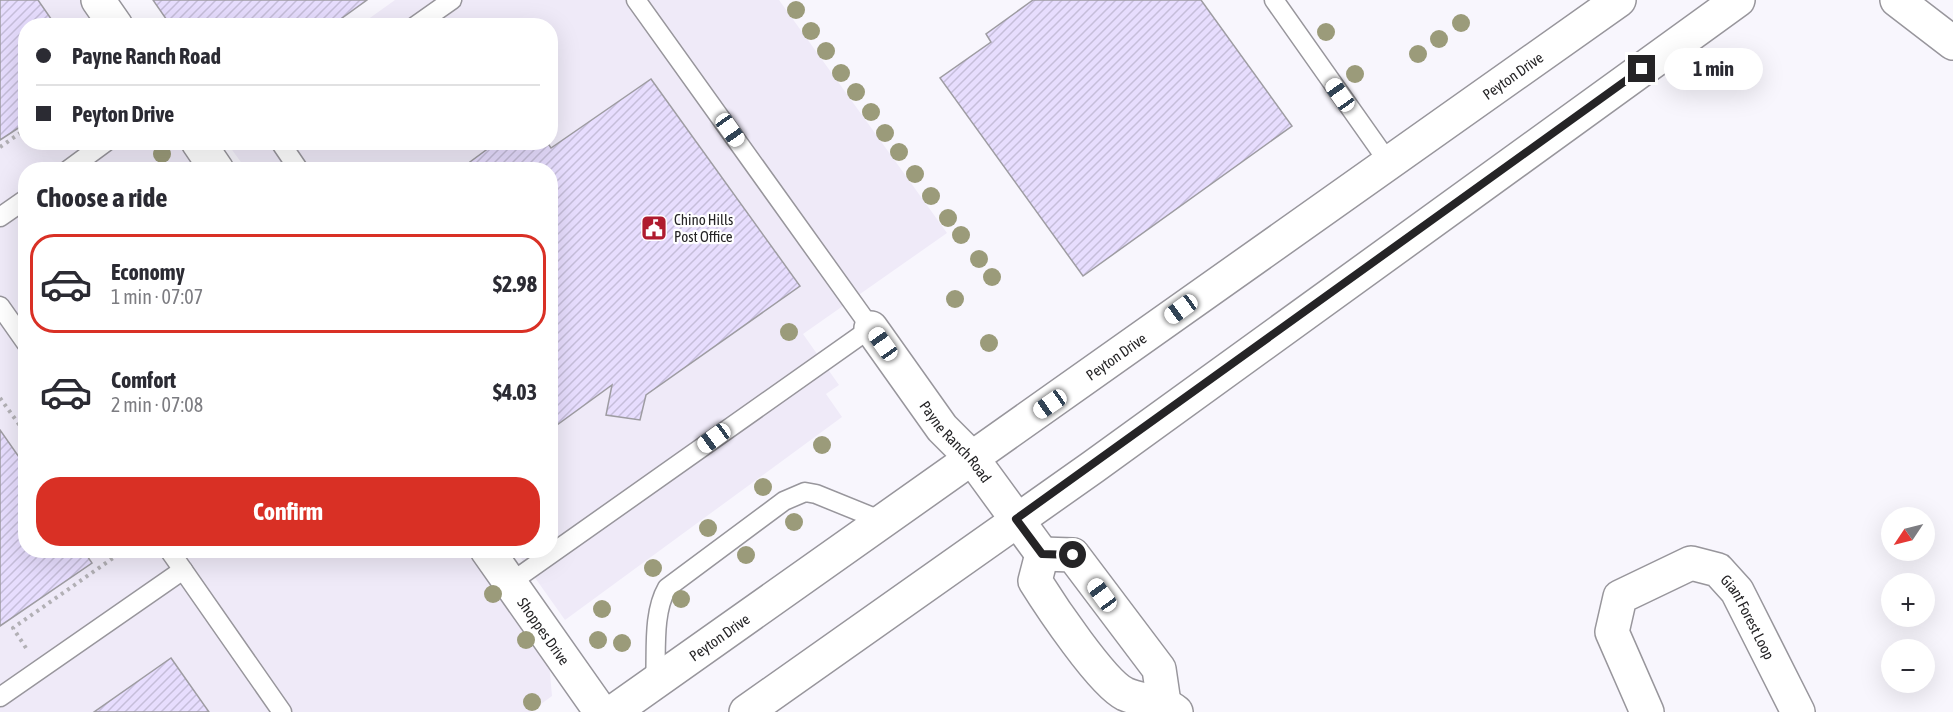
<!DOCTYPE html>
<html lang="en">
<head>
<meta charset="utf-8">
<style>
  :root { --surface:#fff; --page:#f7f7f7; --text:#2b2b33; --muted:#7c7c81; --line:#e1e1e2; --accent:#d93025 }
  body { margin:0; font-family:"Asap Condensed",sans-serif; background:var(--page); color:var(--text); height:100vh; display:flex; flex-direction:column; font-size:22px; white-space:nowrap }
  * { box-sizing:border-box; margin:0 }
  p { font-size:20px; color:var(--muted) }
  .icon { flex:none; width:33px; height:33px; fill:none; stroke:currentColor; stroke-width:2; stroke-linecap:round; stroke-linejoin:round }
  .map { position:relative; flex:1; overflow:hidden }
  .sheet { position:absolute; left:18px; top:162px; width:540px; height:396px; display:flex; flex-direction:column; background:var(--surface); border-radius:24px; box-shadow:0 6px 24px #0002 }
  .sheet>* { flex:none }
  .guide { position:absolute; left:18px; top:18px; width:540px; height:132px; border-radius:24px; box-shadow:0 6px 24px #0002; display:grid; align-content:center; height:132px; padding:0 18px; background:var(--surface) }
  .needle { width:39px; rotate:235deg }
  .buttons { position:absolute; left:1881px; top:507px; display:grid; gap:12px }
  .buttons a { display:grid; place-items:center; width:54px; height:54px; border-radius:50%; background:var(--surface); box-shadow:0 6px 24px #0002; font-size:30px }
  .end { position:absolute; width:27px; height:27px; margin:-14px; border:8px solid #252426; background:#fff; box-shadow:0 0 0 3px #fff }
  .from { border-radius:50% }
  .bubble { position:absolute; height:42px; border-radius:21px; background:var(--surface); box-shadow:0 6px 24px #0002; font-size:20px; font-weight:700; line-height:42px; text-align:center }
  .car { position:absolute; width:18px; height:36px; margin:-18px -9px; border-radius:8px; box-shadow:0 0 4px 2px #0007; background:linear-gradient(#fff 24%,#345 0 40%,#fff 0 76%,#345 0 86%,#fff 0) }
  .guide b { display:flex; align-items:center; gap:21px; height:57px; font-size:22px }
  .guide b+b { border-top:2px solid var(--line) }
  .guide i { width:15px; height:15px; background:var(--text) }
  ul { padding:0; list-style:none }
  li { display:flex; align-items:center; gap:18px; height:99px; margin:0 12px 9px; padding:0 6px; border:3px solid transparent; border-radius:24px }
  li div { flex:1 }
  li b { display:block; font-size:22px }
  li em { font-style:normal; font-weight:700 }
  li.selected { border-color:var(--accent) }
  li>.icon { width:54px; height:54px; stroke-width:1.5 }
  h2 { padding:0 18px; font-size:27px; line-height:72px }
  .action { display:flex; gap:12px; margin-top:auto; padding:12px 18px }
  .action a { flex:1; height:69px; border-radius:24px; background:var(--accent); color:#fff; font-size:24px; font-weight:700; line-height:69px; text-align:center }
  .map>svg:first-child { display:block }
</style>
</head>
<body>
<div class="map">
<svg width="1953" height="712" viewBox="0 0 1953 712">
  <defs>
    <pattern id="building-hatch" width="6" height="6" patternUnits="userSpaceOnUse" patternTransform="scale(1.5)"><rect width="6" height="6" fill="#e7ddfe"/><path d="M-1 1l2-2M0 6l6-6M5 7l2-2" fill="none" stroke="#c6beda"/></pattern>
  </defs>
  <rect width="100%" height="100%" fill="#f8f6fd"/>
  <g fill="#efeaf8">
    <path d="M0,0H93L112,25L26,26V142L187,143L203,169L26,170V550L475,551L549,662L552,696L530,712H0Z"/>
    <path d="M395,0H779L947,233L803,334L839,385L826,394L842,417L565,620L516,551L550,550V170L246,169L227,143L550,142V26L360,25Z"/>
  </g>
  <g fill="url(#building-hatch)" stroke="#9e9ca2" stroke-width="1.5">
    <path d="M0,0H38L56,26H26V123L0,140Z"/>
    <path d="M153,0H367L331,26H171Z"/>
    <path d="M1033,0H1201L1292,126L1083,276L940,78L991,42L986,34Z"/>
    <path d="M651,79L800,286L646,395L640,420L606,415L612,385L550,430V170H475L470,162L497,142H547L551,148Z"/>
    <path d="M0,430L26,467V550H83L92,563L0,626Z"/>
    <path d="M171,658L209,712H94Z"/>
  </g>
  <g fill="none" stroke-linecap="round" stroke-linejoin="round">
    <defs>
      <g id="service">
        <path d="M1274,0L1389,163"/>
        <path d="M415,26L452,0"/>
        <path d="M280,142L299,170"/>
        <path d="M68,170L106,142"/>
        <path d="M0,217L26,199"/>
        <path d="M0,306L26,343"/>
        <path d="M183,570L282,712"/>
        <path d="M510,583L871,328L636,0"/>
        <path d="M655,683C657,653 652,614 667,588L784,501L805,492L816,494L885,522"/>
        <path d="M0,697L183,570L169,550"/>
      </g>
      <g id="minor">
        <path d="M98,0L116,26"/>
        <path d="M1897,0L1953,43"/>
        <path d="M198,142L217,170"/>
        <path id="s1" d="M871,328L942,428L972,458L1042,554"/>
        <path id="s2" d="M487,550L601,712"/>
        <path d="M1042,554L1035,581C1050,605 1102,683 1125,694C1143,702 1160,699 1176,712"/>
        <path d="M1042,554L1073,555L1159,669L1164,703"/>
        <path id="s3" d="M1647,712L1612,632L1620,597L1691,563L1718,570L1737,591L1798,712"/>
      </g>
      <g id="primary">
        <path id="s4" d="M613,712L1619,0"/>
        <path d="M746,712L1093,467L1738,0"/>
      </g>
    </defs>
    <use href="#service" stroke="#98969c" stroke-width="21"/>
    <use href="#minor" stroke="#98969c" stroke-width="36"/>
    <use href="#primary" stroke="#98969c" stroke-width="36"/>
    <g stroke="#b2b0b5" stroke-width="4" stroke-dasharray="3 4.5" stroke-linecap="butt">
      <path d="M0,147L26,129"/>
      <path d="M0,398L26,434"/>
      <path d="M26,648L13,628L113,558L107,550"/>
    </g>
    <use href="#service" stroke="#fff" stroke-width="18"/>
    <use href="#minor" stroke="#fff" stroke-width="33"/>
    <use href="#primary" stroke="#fff" stroke-width="33"/>
  </g>
  <g fill="#9b9b7a">
    <circle cx="796" cy="10" r="9"/>
    <circle cx="1461" cy="23" r="9"/>
    <circle cx="811" cy="31" r="9"/>
    <circle cx="1326" cy="32" r="9"/>
    <circle cx="1439" cy="39" r="9"/>
    <circle cx="826" cy="51" r="9"/>
    <circle cx="1418" cy="54" r="9"/>
    <circle cx="841" cy="73" r="9"/>
    <circle cx="1355" cy="74" r="9"/>
    <circle cx="856" cy="92" r="9"/>
    <circle cx="871" cy="112" r="9"/>
    <circle cx="885" cy="133" r="9"/>
    <circle cx="899" cy="152" r="9"/>
    <circle cx="162" cy="154" r="9"/>
    <circle cx="915" cy="174" r="9"/>
    <circle cx="931" cy="196" r="9"/>
    <circle cx="948" cy="218" r="9"/>
    <circle cx="961" cy="235" r="9"/>
    <circle cx="979" cy="259" r="9"/>
    <circle cx="992" cy="277" r="9"/>
    <circle cx="955" cy="299" r="9"/>
    <circle cx="789" cy="332" r="9"/>
    <circle cx="989" cy="343" r="9"/>
    <circle cx="822" cy="445" r="9"/>
    <circle cx="763" cy="487" r="9"/>
    <circle cx="794" cy="522" r="9"/>
    <circle cx="708" cy="528" r="9"/>
    <circle cx="746" cy="555" r="9"/>
    <circle cx="653" cy="568" r="9"/>
    <circle cx="493" cy="594" r="9"/>
    <circle cx="681" cy="599" r="9"/>
    <circle cx="602" cy="609" r="9"/>
    <circle cx="526" cy="640" r="9"/>
    <circle cx="598" cy="640" r="9"/>
    <circle cx="622" cy="643" r="9"/>
    <circle cx="532" cy="702" r="9"/>
  </g>
  <g fill="none" stroke-linecap="round" stroke-linejoin="round">
    <path stroke="#252426" stroke-width="8" d="M1073,555L1042,554L1016,519L1642,69"/>
  </g>
  <defs>
    <symbol id="civic-square" viewBox="-11 -11 22 22"><rect x="-9" y="-9" width="18" height="18" rx="4" fill="#af1b2e" stroke="#fff"/><path d="M-.6-6.5H3V-4.5H.6V-3L4-1V1h2V6H-6V1h2V-1L-.6-3ZM-1.2 2.5V6h2.4V2.5Z" fill="#fff"/></symbol>
  </defs>
  <g fill-rule="evenodd">
    <use href="#civic-square" x="639" y="213" width="30" height="30"/>
  </g>
  <g text-anchor="middle" dominant-baseline="central" stroke-width="4.5" stroke-linejoin="round" paint-order="stroke">
    <g font-size="15" fill="#252426" stroke="#fff">
      <text stroke="none"><textPath href="#s4" startOffset="1102">Peyton Drive</textPath></text>
      <text stroke="none"><textPath href="#s4" startOffset="616">Peyton Drive</textPath></text>
      <text stroke="none"><textPath href="#s1" startOffset="142">Payne Ranch Road</textPath></text>
      <text stroke="none"><textPath href="#s3" startOffset="286">Giant Forest Loop</textPath></text>
      <text stroke="none"><textPath href="#s2" startOffset="99">Shoppes Drive</textPath></text>
      <text stroke="none"><textPath href="#s4" startOffset="130">Peyton Drive</textPath></text>
    </g>
    <g font-size="15" fill="#252426" stroke="#fff" text-anchor="start">
      <text x="674" y="219">Chino Hills<tspan x="674" dy="17">Post Office</tspan></text>
    </g>
  </g>
</svg>
<div class="buttons">
<a><svg class="needle" viewBox="-14 -14 28 28"><path d="M0-13l5 13h-10z" fill="#e53935"/><path d="M0 13l5-13h-10z" fill="#7c7c81"/></svg></a>
<a>+</a>
<a>−</a>
</div>
<i class="end from" style="left:1073px;top:555px"></i>
<i class="end" style="left:1642px;top:69px"></i>
<div class="bubble" style="left:1664px;top:48px;width:99px">1 min</div>
<i class="car" style="left:1340px;top:95px;rotate:325deg"></i>
<i class="car" style="left:730px;top:130px;rotate:145deg"></i>
<i class="car" style="left:1181px;top:309px;rotate:234deg"></i>
<i class="car" style="left:883px;top:344px;rotate:325deg"></i>
<i class="car" style="left:1050px;top:404px;rotate:235deg"></i>
<i class="car" style="left:714px;top:438px;rotate:234deg"></i>
<i class="car" style="left:1102px;top:595px;rotate:324deg"></i>
<div class="guide">
<b><i class="from"></i>Payne Ranch Road</b>
<b><i></i>Peyton Drive</b>
</div>
<section class="sheet">
<h2>Choose a ride</h2>
<ul>
<li class="selected"><svg class="icon" aria-label="car" viewBox="0 0 24 24"><path d="M5 17H2v-5l4-1 3-4h7l3 4 3 1v5h-3M9 17h6M6 11h13"/><circle cx="7" cy="17" r="2"/><circle cx="17" cy="17" r="2"/></svg><div><b>Economy</b><p>1 min · 07:07</p></div><em>$2.98</em></li>
<li><svg class="icon" aria-label="car" viewBox="0 0 24 24"><path d="M5 17H2v-5l4-1 3-4h7l3 4 3 1v5h-3M9 17h6M6 11h13"/><circle cx="7" cy="17" r="2"/><circle cx="17" cy="17" r="2"/></svg><div><b>Comfort</b><p>2 min · 07:08</p></div><em>$4.03</em></li>
</ul>
<div class="action"><a>Confirm</a></div>
</section>
</div>
</body>
</html>
